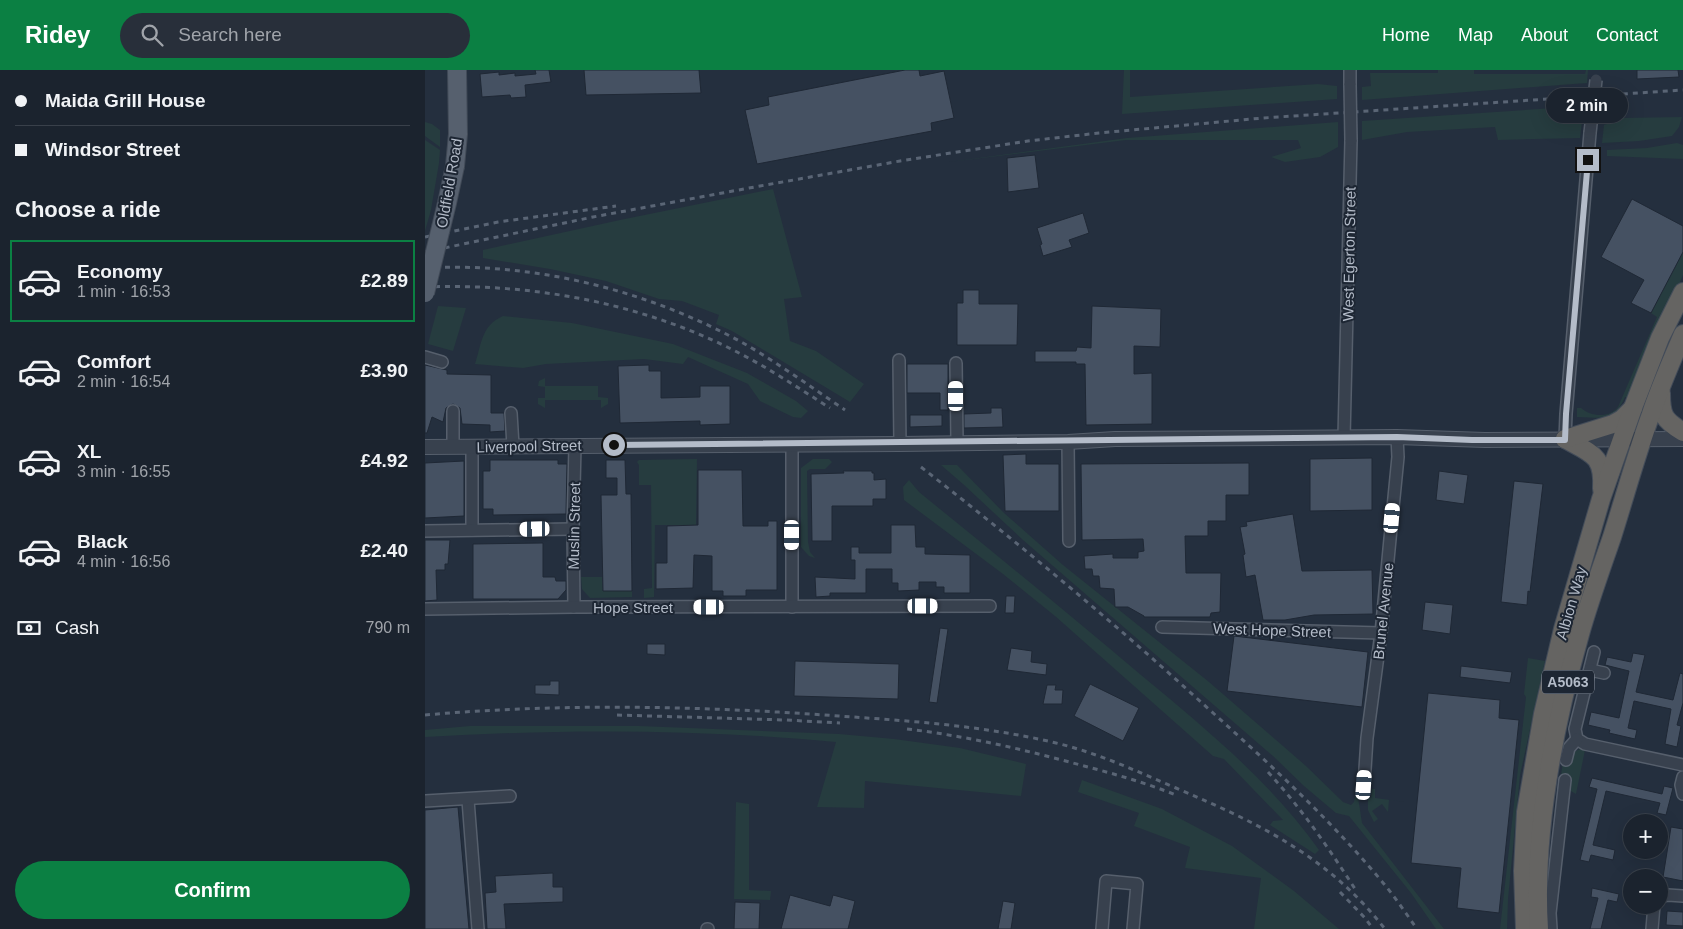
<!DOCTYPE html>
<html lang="en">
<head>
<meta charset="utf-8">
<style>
  :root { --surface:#1b232e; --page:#282f3a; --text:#f1f3f6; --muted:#a0a4aa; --line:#39404a; --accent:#0b8043 }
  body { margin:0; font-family:Helvetica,sans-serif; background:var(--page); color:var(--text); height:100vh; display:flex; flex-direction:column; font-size:19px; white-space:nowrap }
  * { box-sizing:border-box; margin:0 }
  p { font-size:16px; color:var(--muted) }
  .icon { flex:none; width:28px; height:28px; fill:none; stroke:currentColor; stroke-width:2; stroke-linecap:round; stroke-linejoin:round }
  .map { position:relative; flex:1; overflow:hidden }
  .drawer { display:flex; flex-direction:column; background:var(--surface); width:425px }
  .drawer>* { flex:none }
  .guide { display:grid; align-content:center; height:110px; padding:0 15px; background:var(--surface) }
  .fabs { position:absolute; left:1198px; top:744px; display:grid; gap:10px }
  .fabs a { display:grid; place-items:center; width:45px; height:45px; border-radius:50%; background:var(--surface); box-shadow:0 5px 20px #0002,0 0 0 1px var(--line); font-size:25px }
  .end { position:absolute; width:22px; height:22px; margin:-11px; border:6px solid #b4bcc9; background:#111; box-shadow:0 0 0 2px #111 }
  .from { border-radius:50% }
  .bubble { position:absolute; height:35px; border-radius:18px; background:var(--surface); box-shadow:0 5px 20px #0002,0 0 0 1px var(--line); font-size:16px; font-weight:700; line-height:35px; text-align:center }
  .car { position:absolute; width:15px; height:30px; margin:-15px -8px; border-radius:6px; box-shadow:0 0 4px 1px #0007; background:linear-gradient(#fff 24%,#345 0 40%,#fff 0 76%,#345 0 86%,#fff 0) }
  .guide b { display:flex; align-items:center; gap:18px; height:48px; font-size:19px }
  .guide b+b { border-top:1px solid var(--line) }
  .guide i { width:12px; height:12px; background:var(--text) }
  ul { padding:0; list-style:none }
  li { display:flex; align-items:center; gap:15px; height:82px; margin:0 10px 8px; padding:0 5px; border:2px solid transparent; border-radius:0px }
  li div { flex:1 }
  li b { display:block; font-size:19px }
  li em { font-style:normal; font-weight:700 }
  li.current { border-color:var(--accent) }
  li>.icon { width:45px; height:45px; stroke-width:1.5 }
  h2 { padding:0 15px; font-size:22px; line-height:60px }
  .pay { display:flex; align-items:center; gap:12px; height:55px; padding:0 15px; font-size:19px }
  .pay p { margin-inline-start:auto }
  .primary-button { display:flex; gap:10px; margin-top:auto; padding:10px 15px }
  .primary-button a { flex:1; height:58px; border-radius:30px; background:var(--accent); color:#fff; font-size:20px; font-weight:700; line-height:58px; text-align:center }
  header { display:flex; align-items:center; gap:30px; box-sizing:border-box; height:70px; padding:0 25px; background:var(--accent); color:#fff }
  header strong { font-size:24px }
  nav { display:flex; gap:28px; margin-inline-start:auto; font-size:18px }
  .search { width:350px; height:45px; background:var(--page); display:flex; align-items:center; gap:12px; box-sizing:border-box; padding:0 18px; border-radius:28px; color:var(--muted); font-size:19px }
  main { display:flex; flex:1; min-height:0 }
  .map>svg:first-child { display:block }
</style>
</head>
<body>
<header>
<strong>Ridey</strong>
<div class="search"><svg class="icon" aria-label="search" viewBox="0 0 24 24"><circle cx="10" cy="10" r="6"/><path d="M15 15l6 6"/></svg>Search here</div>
<nav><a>Home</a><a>Map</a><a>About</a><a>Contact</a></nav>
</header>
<main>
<section class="drawer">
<div class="guide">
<b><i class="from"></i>Maida Grill House</b>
<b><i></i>Windsor Street</b>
</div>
<h2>Choose a ride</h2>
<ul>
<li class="current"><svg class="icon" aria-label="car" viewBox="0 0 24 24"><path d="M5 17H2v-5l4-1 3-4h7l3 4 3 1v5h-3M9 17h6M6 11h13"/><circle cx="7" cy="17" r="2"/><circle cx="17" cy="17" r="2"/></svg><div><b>Economy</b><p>1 min · 16:53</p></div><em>£2.89</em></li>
<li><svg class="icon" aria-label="car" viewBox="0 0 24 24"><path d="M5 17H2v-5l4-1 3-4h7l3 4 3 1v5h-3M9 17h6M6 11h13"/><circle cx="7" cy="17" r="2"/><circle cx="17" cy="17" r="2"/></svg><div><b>Comfort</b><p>2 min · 16:54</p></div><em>£3.90</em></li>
<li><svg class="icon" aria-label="car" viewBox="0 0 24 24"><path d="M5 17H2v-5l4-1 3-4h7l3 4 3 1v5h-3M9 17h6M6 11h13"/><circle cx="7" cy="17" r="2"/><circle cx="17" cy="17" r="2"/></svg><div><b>XL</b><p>3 min · 16:55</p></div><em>£4.92</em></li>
<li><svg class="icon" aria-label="car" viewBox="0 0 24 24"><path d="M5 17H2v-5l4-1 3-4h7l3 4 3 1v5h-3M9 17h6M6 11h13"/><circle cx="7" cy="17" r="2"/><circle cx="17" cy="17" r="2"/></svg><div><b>Black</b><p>4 min · 16:56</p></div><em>£2.40</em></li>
</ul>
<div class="pay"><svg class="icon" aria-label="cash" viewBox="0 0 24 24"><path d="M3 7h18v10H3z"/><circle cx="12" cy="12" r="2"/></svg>Cash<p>790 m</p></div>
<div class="primary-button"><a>Confirm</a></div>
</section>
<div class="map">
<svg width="1258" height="859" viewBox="0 0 1258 859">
  <rect width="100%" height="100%" fill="#242f3e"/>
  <g fill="#263c3f">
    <path d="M699,0H705V27L893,14L912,16V29L697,44Z"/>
    <path d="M1013,0H1049V4H1160L1161,0H1163L1162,13L937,30V17L946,16L945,3H1013Z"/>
    <path d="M1159,36L1155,68L1073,70L1070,57L982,62L937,70V51Z"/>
    <path d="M1257,47L1254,57L1247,66L1214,71L1177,73L1179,55L1197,48Z"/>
    <path d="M0,52L7,54L15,60V77L0,66Z"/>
    <path d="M913,52V77L895,87L860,92L846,87L876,78L873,70H701L524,92L702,68Z"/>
    <path d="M0,70L15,80L14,93L6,140L0,161Z"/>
    <path d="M1252,73L1258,75V89L1182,86V80L1222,78Z"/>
    <path d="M348,119L377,227L359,229L365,271L391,281L439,314L425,332L307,261L291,254L294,245L257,231L234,229L181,211L125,199L58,188V180L195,150Z"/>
    <path d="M1258,182V205L1205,328L1200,327C1188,354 1178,347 1152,347V338H1156C1166,347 1185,348 1193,337L1232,247L1226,243Z"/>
    <path d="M13,236L41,238L28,281L3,274Z"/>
    <path d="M78,246L147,253L248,274L322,303L371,331L383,341L376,348L368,347L335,331L323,314L263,287L258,294L219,289L121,294L98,298L50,294C57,273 56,256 78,246Z"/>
    <path d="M120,308V316H173V327L183,328V334L176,338V330H120V338L113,334V328H120V317L113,316L114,311Z"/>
    <path d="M272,389L271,455H230L229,527L219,528V519L227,518L226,415H214V395L212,392L214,390Z"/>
    <path d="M388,389H404L407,392L400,399H385L382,401L383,472L385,482L390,488L384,486L376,477V398Z"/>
    <path d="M516,395H532L579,443L638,495L784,612L881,696L918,732L926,735L929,732L930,727H933L937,753L1019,859H1011L986,823L924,746L911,743L879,716L848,686L598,470L538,414Z"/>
    <path d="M484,410L494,422C569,483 643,543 716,605C780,658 846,712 894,780L890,784L845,755L848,751L858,750L799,689L788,686L630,546L578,504L479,430L478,417Z"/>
    <path d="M156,507H177L178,521H207V527L165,528L157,519Z"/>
    <path d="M1103,588L1120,591L1095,705L1083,829L1082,859H1075L1101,627L1099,624Z"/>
    <path d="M45,656H214L414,664L469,669L535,678L601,694L596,726L440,711L439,738L392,737L411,672C274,659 137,659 0,667V660Z"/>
    <path d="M1155,679L1160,680L1151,724L1144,720L1145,705L1136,704L1138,693H1147L1149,682Z"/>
    <path d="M657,710L737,739L807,776L869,821L914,859H829L836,808L760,798L765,777L709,756L714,743L653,722Z"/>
    <path d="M947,719H950V728L980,732L964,730L963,742L957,734L947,741L953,749L949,752L943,740V728H946Z"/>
    <path d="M311,732L324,734V820L346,821L345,830L309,829Z"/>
  </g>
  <g fill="#455162" stroke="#1f2835">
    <path d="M110,0H124L126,12L100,15L101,27L86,28L85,25L57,27L55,4L74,2V5L90,3V6L111,4Z"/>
    <path d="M159,0H274L276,23L161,25Z"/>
    <path d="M480,0H494L495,6L519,1L529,48L506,53L507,61L332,94L320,40L344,35L343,27Z"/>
    <path d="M1212,0H1253L1254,7L1212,9Z"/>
    <path d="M610,85L614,118L583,122L582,88Z"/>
    <path d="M1207,129L1258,156V182L1226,243L1206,233L1219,210L1176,187Z"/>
    <path d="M658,143L664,163L644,170L647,177L618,186L615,175L617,174L612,158Z"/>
    <path d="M538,220H554V234H593L592,275H532V233H538Z"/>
    <path d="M667,236L736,239L735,277L709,276V304L727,303V354L661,355L660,294H651V292H610V281H651L652,277L666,278Z"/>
    <path d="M482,294H523V340H515V323H482Z"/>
    <path d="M0,295L22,300V304L66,305V343H79L80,361L65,362V355L37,354L35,338L28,334L21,338L18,352L7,347L2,363H0Z"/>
    <path d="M224,295V301H236V328L275,327V316H305V354L275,355V351L195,353L193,296Z"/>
    <path d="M566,338H577L578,357L539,358V344L566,343Z"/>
    <path d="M485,345H517V356L485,357Z"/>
    <path d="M601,384V394H634V441H580L578,385Z"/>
    <path d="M947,388V440L885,441V389Z"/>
    <path d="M65,390H133V394H142L141,444L68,445V439H58V401H65Z"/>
    <path d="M181,390H200L201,424H206L207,521H178L176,425H192V408H181Z"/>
    <path d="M39,391V446L0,448V393Z"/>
    <path d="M824,393V425H801V451H783V466H760L761,503H796L795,542L786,543L785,547H719V546L703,537H690L689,519L675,518L674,506H668L667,499H660L659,486L688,484V488H713V482L719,481L718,469L657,470L656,394Z"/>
    <path d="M273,400H317L318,456H343V451H352V520H321V526H298V521H287V486L269,485L268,518L231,519V493H242V456L273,455Z"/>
    <path d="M418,401H447V403H449V410L461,409V429H448V436H407V471H387L386,404L419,403Z"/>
    <path d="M1014,401L1043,405L1039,434L1011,430Z"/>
    <path d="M1089,411L1118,414L1105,522L1103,521L1102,535L1076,532Z"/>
    <path d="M868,444L877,501L947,500L948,544L889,545L860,550H838L830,505L821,507L818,485L820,484L815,457L822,456L821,452Z"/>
    <path d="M466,455H490L491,477H500V484L545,485V523H519V517H511V512H494V520L473,521V513H467V499H441V523H405V526L391,527L390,507L430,509V490H426V477H434V483H466Z"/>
    <path d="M0,470H25L23,494H20V500H11L12,530L0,531Z"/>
    <path d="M118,473V507H130L131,511H141V520L133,529H48V474Z"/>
    <path d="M581,526H590L589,543H580Z"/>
    <path d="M1000,532L1028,535L1025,564L997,560Z"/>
    <path d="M515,558L523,559L512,633L504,632Z"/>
    <path d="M809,566L943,582L937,637L802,621Z"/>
    <path d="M222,574H240V585L222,584Z"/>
    <path d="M586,578L607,581L606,592L622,594L621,605L582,600Z"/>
    <path d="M1208,583L1220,585L1211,622L1248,630L1255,603L1258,604V633L1252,655L1256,656L1252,677L1240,674L1246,639L1209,631L1203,658L1212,660L1210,669L1184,663L1185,660L1163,655L1166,642L1194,648L1204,601L1180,595L1182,587L1206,592Z"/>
    <path d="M370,591L474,594L473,629L369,626Z"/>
    <path d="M1036,596L1087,602L1085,613L1035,607Z"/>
    <path d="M125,611H134V625L110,624V615H125Z"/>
    <path d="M665,614L714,638L698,671L649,646Z"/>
    <path d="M622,615H631L630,620H638L637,634H618Z"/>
    <path d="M1003,623L1075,630L1074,648L1094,650L1074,843L1032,838L1036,798L986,793Z"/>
    <path d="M1167,708L1237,724L1239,716L1248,718L1241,745L1232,743L1235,733L1181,721L1168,775L1190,780L1188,790L1166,785L1164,792L1155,790L1172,719L1164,717Z"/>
    <path d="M33,737L44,859H0V740Z"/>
    <path d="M1246,757L1258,759V811L1238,807Z"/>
    <path d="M128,803V817H138V832L79,834L81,859H62L60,823L71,822L70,806Z"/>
    <path d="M1167,818L1194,824L1192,832L1183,830L1176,859H1165L1173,828L1166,827Z"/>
    <path d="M365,825L405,836L408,825L430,831L423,859H356Z"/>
    <path d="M578,831L590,833L586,859H573Z"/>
    <path d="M310,832L335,833L334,859H309Z"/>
    <path d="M1242,841L1258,842V856L1241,855Z"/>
  </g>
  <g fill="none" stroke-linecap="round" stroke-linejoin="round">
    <defs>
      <g id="minor">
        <path d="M925,0V15"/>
        <path d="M0,287L17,292"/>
        <path d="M474,290L475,374"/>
        <path d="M531,293L532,372"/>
        <path d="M28,341V377"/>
        <path d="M86,343L88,376"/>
        <path d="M919,368L926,70"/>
        <path d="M1140,369L1141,344L1165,63"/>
        <path d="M643,372L644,471"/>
        <path d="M367,374V537"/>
        <path d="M47,377V460"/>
        <path d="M0,461L148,459"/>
        <path d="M149,537L148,459L150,376"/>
        <path d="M0,539L149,537L565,536"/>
        <path d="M737,557L956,563"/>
        <path d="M1169,582L1150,659L1152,669L1160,674L1258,695"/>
        <path d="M1165,600L1179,603"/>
        <path d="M1141,690L1144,678L1152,669"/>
        <path d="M1258,707L1256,715L1258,724"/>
        <path d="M939,715L942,668L956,563L967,448L973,387L972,367"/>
        <path d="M43,730L53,859"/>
        <path d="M0,731L85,726"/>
        <path d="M1234,827L1243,825L1258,826"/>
        <path d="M282,859H283"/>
        <path d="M677,859L681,811L712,814L708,859"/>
        <path d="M1126,859L1125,843L1140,710"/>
        <path d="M1227,859L1229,835"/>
      </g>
      <path id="tertiary" d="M0,377L475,374L643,372L690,369L972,367L1060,370L1258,369"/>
      <path id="primary" d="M30,96L33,64L32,0"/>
      <g id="trunk">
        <path d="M1236,323C1236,346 1239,350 1258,362"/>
        <path d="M1140,369C1167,384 1179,385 1177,419"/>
        <path d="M1140,369L1188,354L1197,349L1208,338"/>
        <path d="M1100,859L1098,801L1101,742L1118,644L1138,559L1176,429L1209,335L1235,268L1258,222"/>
        <path d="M1114,859C1108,764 1129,656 1155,564C1164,532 1176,499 1187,467C1200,426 1211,385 1226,344C1235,317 1247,290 1258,264"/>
      </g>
    </defs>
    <use href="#minor" stroke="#565f6c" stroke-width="14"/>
    <use href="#tertiary" stroke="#565f6c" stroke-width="16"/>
    <use href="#primary" stroke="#414a57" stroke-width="20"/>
    <use href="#trunk" stroke="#434c59" stroke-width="20"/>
    <use href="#minor" stroke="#38414e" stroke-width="11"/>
    <use href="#tertiary" stroke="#38414e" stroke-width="14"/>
    <use href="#primary" stroke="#56606e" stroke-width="18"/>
    <use href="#trunk" stroke="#656462" stroke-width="18"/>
    <g stroke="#5a6575" stroke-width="3" stroke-dasharray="5 5" stroke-linecap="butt">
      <path d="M0,167L73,152L191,136"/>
      <path d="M0,182L168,147L335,116L475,91L603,71L674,63L838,48L1258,20"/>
      <path d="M0,198C109,192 222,220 318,273C353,293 386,317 420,340"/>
      <path d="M0,217C108,213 218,233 314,283C345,299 375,319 405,338"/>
      <path d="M496,397C592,472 686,550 777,633C838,688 900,744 954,808C968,824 980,842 992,859"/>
      <path d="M0,645C137,633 276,636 414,646C486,651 561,656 631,673C673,683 711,701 751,718C833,753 903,786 960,859"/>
      <path d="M192,645L361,650L415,653"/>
      <path d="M482,659C542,666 601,680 659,696C690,704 721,713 751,725"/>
      <path d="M843,702C877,739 905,780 932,822"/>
      <path d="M915,822L940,848L948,859"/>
    </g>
    <defs>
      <g id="minor-bridge">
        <path d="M925,15L926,70"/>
        <path d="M1165,63L1171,10"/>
      </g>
      <path id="primary-bridge" d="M0,223L22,133L30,96"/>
    </defs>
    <use href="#minor-bridge" stroke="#565f6c" stroke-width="14" stroke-linecap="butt"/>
    <use href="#primary-bridge" stroke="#414a57" stroke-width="20" stroke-linecap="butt"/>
    <use href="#minor-bridge" stroke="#38414e" stroke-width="11"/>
    <use href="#primary-bridge" stroke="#56606e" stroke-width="18"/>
  </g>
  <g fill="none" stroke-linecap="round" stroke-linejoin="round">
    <path stroke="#b4bcc9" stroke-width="6" d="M189,375L972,367L1047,370H1140L1141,344L1163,90"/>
  </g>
  <g text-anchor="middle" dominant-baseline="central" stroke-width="4" stroke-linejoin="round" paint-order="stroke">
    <rect fill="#1d2633" stroke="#878f9c" stroke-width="1" x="1117" y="600.5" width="52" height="23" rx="4"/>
    <g font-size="14" font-weight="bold" fill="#b4bcc9">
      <text x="1143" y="612">A5063</text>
    </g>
    <g font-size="15" fill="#b4bcc9" stroke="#1d2633">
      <text transform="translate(24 113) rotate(-80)">Oldfield Road</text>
      <text transform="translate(924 184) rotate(-89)">West Egerton Street</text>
      <text transform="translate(104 376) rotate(-1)">Liverpool Street</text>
      <text transform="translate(149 456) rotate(-89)">Muslin Street</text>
      <text transform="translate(1146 533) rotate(-74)">Albion Way</text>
      <text x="208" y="537">Hope Street</text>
      <text transform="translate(958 541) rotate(-84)">Brunel Avenue</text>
      <text transform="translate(847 560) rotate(2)">West Hope Street</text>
    </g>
  </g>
</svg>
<div class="fabs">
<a>+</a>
<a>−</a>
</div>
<i class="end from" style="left:189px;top:375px"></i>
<i class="end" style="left:1163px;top:90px"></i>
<div class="bubble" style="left:1121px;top:18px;width:82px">2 min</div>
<i class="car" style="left:531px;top:326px;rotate:0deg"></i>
<i class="car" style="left:967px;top:448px;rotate:5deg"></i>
<i class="car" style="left:110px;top:459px;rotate:269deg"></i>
<i class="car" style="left:367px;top:465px;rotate:180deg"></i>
<i class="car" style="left:498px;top:536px;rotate:90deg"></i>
<i class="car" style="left:284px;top:537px;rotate:270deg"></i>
<i class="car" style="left:939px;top:715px;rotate:4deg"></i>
</div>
</main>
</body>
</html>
